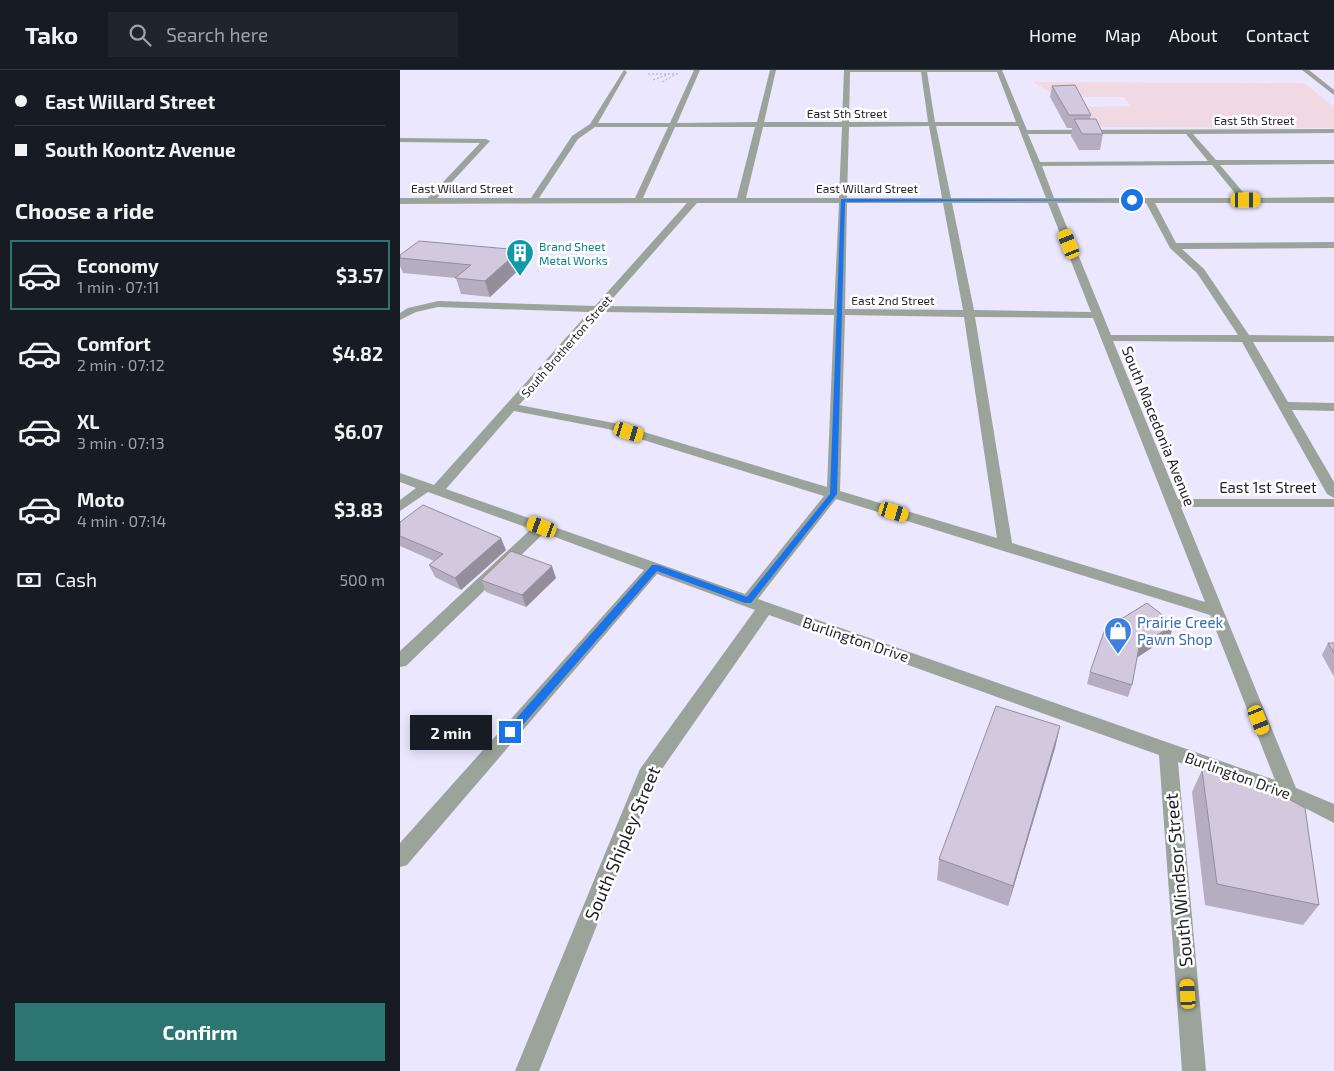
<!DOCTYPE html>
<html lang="en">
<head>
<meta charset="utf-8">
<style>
  :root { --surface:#171b24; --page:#20242c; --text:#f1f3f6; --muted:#9ea1a6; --line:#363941; --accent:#2c7571 }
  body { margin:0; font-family:"Exo 2",sans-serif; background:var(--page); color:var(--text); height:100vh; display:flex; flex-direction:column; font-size:19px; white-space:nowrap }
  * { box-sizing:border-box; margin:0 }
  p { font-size:16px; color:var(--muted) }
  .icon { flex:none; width:28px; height:28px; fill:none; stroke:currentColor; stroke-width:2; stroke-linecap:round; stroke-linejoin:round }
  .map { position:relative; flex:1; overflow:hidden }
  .panel { display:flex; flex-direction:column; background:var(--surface); width:400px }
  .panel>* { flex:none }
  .hud { display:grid; align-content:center; height:110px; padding:0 15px; background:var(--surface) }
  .end { position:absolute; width:22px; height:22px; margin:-11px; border:6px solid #1a73e8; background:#fff; box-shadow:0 0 0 2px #fff }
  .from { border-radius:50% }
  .bubble { position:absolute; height:35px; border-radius:0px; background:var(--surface); box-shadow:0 2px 12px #0003; font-size:16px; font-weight:700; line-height:35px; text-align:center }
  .car { position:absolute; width:15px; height:30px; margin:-15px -8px; border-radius:6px; box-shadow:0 0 4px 1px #0007; background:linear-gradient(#f5c518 24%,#345 0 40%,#f5c518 0 76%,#345 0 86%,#f5c518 0) }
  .hud b { display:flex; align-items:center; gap:18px; height:48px; font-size:19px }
  .hud b+b { border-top:1px solid var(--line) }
  .hud i { width:12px; height:12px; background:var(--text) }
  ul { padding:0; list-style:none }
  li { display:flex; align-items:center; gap:15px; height:70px; margin:0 10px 8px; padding:0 5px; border:2px solid transparent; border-radius:0px }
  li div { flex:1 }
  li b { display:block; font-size:19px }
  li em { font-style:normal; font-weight:700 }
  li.on { border-color:var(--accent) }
  li>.icon { width:45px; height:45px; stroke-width:1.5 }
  h2 { padding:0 15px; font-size:22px; line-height:60px }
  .pay { display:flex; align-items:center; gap:12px; height:55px; padding:0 15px; font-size:19px }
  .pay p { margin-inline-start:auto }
  .cta { display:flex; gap:10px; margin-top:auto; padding:10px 15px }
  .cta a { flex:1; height:58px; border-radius:0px; background:var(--accent); color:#fff; font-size:20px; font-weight:700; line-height:58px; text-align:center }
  header { display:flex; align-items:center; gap:30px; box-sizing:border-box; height:70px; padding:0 25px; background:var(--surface); border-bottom:1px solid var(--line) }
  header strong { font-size:24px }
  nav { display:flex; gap:28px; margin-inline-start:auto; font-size:18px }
  .search { width:350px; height:45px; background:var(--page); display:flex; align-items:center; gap:12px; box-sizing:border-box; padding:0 18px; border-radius:0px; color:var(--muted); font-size:19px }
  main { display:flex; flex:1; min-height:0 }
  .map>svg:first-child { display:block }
</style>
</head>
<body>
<header>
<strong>Tako</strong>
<div class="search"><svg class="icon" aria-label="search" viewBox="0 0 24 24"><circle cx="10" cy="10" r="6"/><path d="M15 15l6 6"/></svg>Search here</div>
<nav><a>Home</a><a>Map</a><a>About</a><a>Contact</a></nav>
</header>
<main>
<section class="panel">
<div class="hud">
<b><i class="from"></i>East Willard Street</b>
<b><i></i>South Koontz Avenue</b>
</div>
<h2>Choose a ride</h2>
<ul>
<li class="on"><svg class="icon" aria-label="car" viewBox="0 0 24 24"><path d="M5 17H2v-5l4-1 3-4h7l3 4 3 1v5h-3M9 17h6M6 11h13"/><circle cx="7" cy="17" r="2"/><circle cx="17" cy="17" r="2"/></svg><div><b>Economy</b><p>1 min · 07:11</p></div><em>$3.57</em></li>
<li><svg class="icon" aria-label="car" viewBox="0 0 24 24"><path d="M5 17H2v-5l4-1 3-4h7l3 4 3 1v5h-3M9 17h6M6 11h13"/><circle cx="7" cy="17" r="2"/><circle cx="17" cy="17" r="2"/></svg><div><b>Comfort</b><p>2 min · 07:12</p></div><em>$4.82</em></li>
<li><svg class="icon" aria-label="car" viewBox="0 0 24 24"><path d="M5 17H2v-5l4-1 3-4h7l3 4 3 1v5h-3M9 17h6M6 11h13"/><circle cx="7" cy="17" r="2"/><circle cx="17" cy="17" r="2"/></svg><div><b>XL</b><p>3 min · 07:13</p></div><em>$6.07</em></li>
<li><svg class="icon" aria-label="car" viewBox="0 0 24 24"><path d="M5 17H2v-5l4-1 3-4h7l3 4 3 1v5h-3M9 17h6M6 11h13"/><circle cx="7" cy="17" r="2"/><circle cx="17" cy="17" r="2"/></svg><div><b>Moto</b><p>4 min · 07:14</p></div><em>$3.83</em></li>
</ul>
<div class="pay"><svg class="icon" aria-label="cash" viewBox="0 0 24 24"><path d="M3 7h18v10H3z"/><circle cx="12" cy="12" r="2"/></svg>Cash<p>500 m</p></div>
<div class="cta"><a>Confirm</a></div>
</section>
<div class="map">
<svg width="934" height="1001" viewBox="0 0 934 1001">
  <rect width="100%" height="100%" fill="#ebe7fe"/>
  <path fill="#f1d9e3" d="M633,12L904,13L934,37V58L700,57L669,37L730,36L724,27H658Z"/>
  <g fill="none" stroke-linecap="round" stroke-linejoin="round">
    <g stroke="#aba8ba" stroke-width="1" stroke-dasharray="2 2" stroke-linecap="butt">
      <path d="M248,4H280"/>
      <path d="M253,10L269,4"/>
      <path d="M262,12L276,4"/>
    </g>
    <g fill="#9ba39b" fill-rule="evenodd">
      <path d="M224,0L227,2L198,53H270L294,0H300L277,53L357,52L370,0H376L364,52H442L444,0H602L627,60L934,59V63L793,64L816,90H934V94L820,95L848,128L934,127V133H755L776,173L934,172V178L782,179L804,199L849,265L934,266V272H853L888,332L934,333V341L892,340L934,412V428L927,424L842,272L713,271L778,429H934V437H781L896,718L934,734V753L905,738L778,692L806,1001H782L759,685L369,545L255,709L139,1001H115L240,699L355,540L257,504L7,795L0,797V773L244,500L144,463L6,596L0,597V581L131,459L28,422L0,441V430L16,418L0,412V403L34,415L189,242L38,237L16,242L0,250V243L8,238L38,231L195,236L287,133L0,134V128H28L80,73L0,72V68L86,69L90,71L37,128H131L172,66L190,54ZM450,2H521L528,52H449ZM527,2H597L616,52H535ZM529,56L542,128H447L449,57ZM536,56H618L646,128H551ZM195,57H268L235,128H139L178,69ZM275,57H355L337,128H243ZM363,57H442L439,128H346ZM628,64H786L808,91L640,92ZM812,95L839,128H654L642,96ZM297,133H439L434,239L206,236ZM447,133H543L563,240L445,239ZM552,133H648L691,242L574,240ZM657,133H746L770,178L797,203L838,265H711ZM201,242L434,245L427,417L214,353L119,335ZM445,245L564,247L597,468L440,421ZM575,247L693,248L805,532L612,473ZM114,341L208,359L424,426L345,524L46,419ZM436,429L810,545L875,710L358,529Z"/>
      <path d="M902,0H909L934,20V25Z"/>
    </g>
  </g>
  <g fill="#b5adc0">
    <path d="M652,16L691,45L690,49L703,64L700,80H679L671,66L672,58H667L650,27Z"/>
    <path d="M120,180L124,195L90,227L61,224L56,208L3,203L0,196V185Z"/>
    <path d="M0,452L106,480L61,520L35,507L29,495L34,491L0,476Z"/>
    <path d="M156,508L126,537L86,522L81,510Z"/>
    <path d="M774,554L770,566L737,587L732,615L728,627L687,614L690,602Z"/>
    <path d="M928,573H934V607L922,585Z"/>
    <path d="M660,656L655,678L608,836L537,810L539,789Z"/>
    <path d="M802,700L919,835L903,855L805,835L792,722Z"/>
  </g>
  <g fill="#938d9c">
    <path d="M120,180L124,195L90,227L85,211Z"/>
    <path d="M101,468L106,480L61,520L55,508Z"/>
    <path d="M152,496L156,508L126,537L122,525Z"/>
    <path d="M774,554L770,566L735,589L739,577Z"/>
    <path d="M660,656L655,678L608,836L613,816Z"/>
  </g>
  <g fill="#d2c9df" stroke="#938d9c">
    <path d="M675,15L691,45H669L652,16Z"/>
    <path d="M674,49H696L703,64H682Z"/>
    <path d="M19,171L120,180L85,211L55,208L71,195L0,188V185Z"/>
    <path d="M23,435L101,468L55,508L29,495L43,484L0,466V452Z"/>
    <path d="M111,481L152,496L122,525L81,510Z"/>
    <path d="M747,533L774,554L739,577L732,615L690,602L705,559Z"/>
    <path d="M928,573H934V583Z"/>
    <path d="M596,636L660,656L613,816L539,789Z"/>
    <path d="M802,700L827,704L878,723L905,738L919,835L817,814Z"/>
  </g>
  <path fill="#1a73e8" d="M441,129L735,130L445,132L437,424L351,533H345L257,501L114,665H107V659L252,495H258L347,527L430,424Z"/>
  <defs>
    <symbol id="building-pin" viewBox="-11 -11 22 30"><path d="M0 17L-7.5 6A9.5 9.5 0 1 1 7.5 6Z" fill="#0f9aa8" stroke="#fff"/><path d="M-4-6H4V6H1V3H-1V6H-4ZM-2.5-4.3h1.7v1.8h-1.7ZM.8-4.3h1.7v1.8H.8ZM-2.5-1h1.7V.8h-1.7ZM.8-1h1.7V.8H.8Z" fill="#fff"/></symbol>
    <symbol id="shop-pin" viewBox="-11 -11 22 30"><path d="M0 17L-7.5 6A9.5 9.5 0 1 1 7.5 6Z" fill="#3f7fe0" stroke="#fff"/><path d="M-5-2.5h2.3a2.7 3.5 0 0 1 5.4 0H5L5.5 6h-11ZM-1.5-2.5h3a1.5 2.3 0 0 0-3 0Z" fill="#fff"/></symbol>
  </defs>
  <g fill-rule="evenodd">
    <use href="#building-pin" x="104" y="167" width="32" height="43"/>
    <use href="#shop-pin" x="702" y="545" width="32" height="43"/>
  </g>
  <g text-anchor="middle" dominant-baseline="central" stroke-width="5" stroke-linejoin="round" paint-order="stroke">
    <g font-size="12" fill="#211f28" stroke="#fff">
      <text x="447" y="43">East 5th Street</text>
      <text x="854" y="50">East 5th Street</text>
      <text x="62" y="118">East Willard Street</text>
      <text x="467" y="118">East Willard Street</text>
      <text x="493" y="230">East 2nd Street</text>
      <text transform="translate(166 276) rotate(-49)">South Brotherton Street</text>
    </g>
    <g font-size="12" fill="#0d838f" stroke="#fff" text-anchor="start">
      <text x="139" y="176">Brand Sheet<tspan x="139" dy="14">Metal Works</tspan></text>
    </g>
    <g font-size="15" fill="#211f28" stroke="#fff">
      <text transform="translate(759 356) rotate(68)">South Macedonia Avenue</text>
      <text x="868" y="417">East 1st Street</text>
      <text transform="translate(456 569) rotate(19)">Burlington Drive</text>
      <text transform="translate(838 705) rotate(20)">Burlington Drive</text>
    </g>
    <g font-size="15" fill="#366cbe" stroke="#fff" text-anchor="start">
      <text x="737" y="552">Prairie Creek<tspan x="737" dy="17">Pawn Shop</tspan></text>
    </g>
    <g font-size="18" fill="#211f28" stroke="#fff">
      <text transform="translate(222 773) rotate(-67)">South Shipley Street</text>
      <text transform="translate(778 810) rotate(-95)">South Windsor Street</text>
    </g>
  </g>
</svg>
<i class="end from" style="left:732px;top:130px"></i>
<i class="end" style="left:110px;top:662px"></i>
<div class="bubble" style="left:10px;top:645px;width:82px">2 min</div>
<i class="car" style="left:846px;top:130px;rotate:90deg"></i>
<i class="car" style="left:669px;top:174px;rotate:338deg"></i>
<i class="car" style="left:229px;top:362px;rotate:107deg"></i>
<i class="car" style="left:494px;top:442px;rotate:107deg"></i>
<i class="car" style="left:142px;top:457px;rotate:290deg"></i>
<i class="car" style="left:859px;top:650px;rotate:158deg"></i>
<i class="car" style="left:788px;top:924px;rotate:356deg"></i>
</div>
</main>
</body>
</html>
